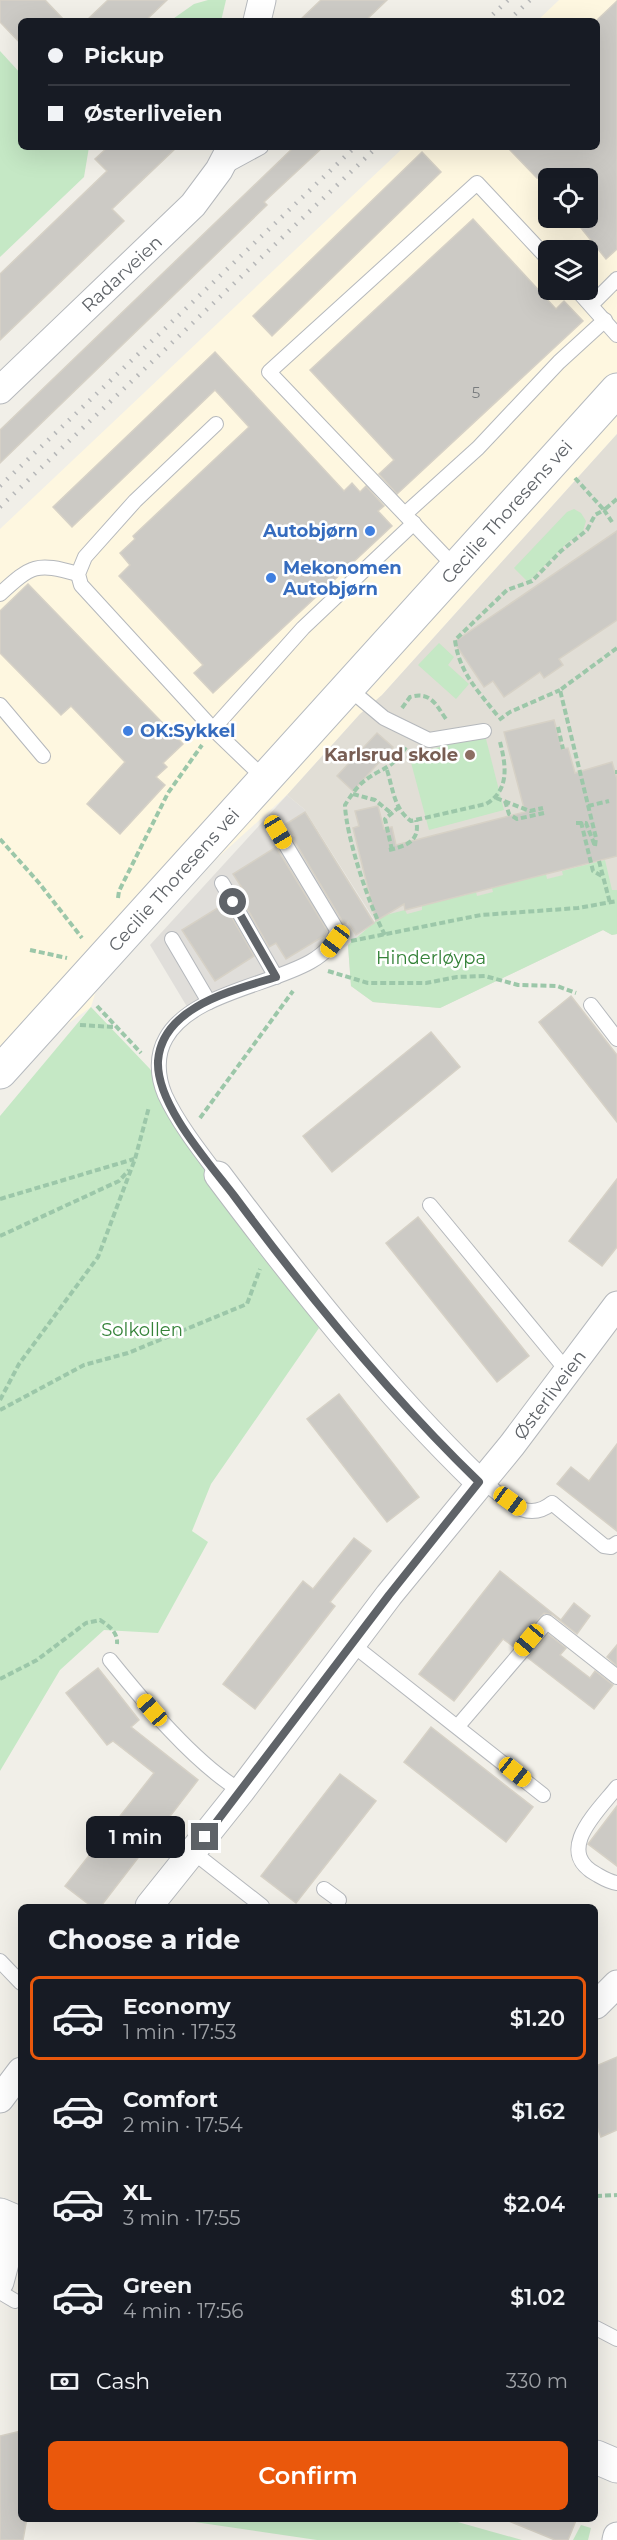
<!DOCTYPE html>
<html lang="en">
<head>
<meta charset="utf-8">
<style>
  :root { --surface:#171b24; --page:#20242c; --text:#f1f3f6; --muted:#9ea1a6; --line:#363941; --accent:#ea580c }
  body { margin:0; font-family:Montserrat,sans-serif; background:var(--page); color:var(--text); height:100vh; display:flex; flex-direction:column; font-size:22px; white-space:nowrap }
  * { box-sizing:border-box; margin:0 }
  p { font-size:20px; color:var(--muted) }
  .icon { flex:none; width:33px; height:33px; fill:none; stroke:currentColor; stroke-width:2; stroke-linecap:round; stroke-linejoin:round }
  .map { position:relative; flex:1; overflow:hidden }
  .details { position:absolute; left:18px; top:1904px; width:580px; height:618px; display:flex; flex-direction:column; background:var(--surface); border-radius:9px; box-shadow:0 6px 24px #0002 }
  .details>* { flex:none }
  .guide { position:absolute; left:18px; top:18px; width:582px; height:132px; border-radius:9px; box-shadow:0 6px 24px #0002; display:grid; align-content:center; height:132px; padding:0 30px; background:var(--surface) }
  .controls { position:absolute; left:538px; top:168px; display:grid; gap:12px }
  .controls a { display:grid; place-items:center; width:60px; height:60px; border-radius:9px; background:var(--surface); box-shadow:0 6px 24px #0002; font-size:30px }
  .end { position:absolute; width:27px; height:27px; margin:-14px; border:8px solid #5f6368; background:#fff; box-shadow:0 0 0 3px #fff }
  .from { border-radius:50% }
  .bubble { position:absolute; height:42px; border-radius:9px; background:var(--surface); box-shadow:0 6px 24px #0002; font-size:20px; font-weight:600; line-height:42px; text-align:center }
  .car { position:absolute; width:18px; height:36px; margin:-18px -9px; border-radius:8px; box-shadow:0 0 4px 2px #0007; background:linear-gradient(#f5c518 24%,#345 0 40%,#f5c518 0 76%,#345 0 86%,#f5c518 0) }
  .guide b { display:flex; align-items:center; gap:21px; height:57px; font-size:22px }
  .guide b+b { border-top:2px solid var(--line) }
  .guide i { width:15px; height:15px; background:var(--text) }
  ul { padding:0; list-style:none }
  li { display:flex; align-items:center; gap:18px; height:84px; margin:0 12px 9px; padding:0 18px; border:3px solid transparent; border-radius:9px }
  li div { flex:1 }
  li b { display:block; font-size:22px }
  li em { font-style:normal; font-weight:600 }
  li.selected { border-color:var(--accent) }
  li>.icon { width:54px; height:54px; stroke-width:1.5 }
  h2 { padding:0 30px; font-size:27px; line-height:72px }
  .pay { display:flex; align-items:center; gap:15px; height:66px; padding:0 30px; font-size:22px }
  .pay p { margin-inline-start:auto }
  .action { display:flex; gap:12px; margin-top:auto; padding:12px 30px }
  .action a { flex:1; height:69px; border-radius:9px; background:var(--accent); color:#fff; font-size:24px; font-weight:600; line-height:69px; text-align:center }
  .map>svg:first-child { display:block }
</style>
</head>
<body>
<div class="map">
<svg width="617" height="2540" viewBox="0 0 617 2540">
  <rect width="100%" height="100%" fill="#f1efe8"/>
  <path fill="#fef7e0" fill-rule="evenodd" d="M559,0H617V434L382,695L360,714L287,795L180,892L100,978L91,1007L0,1073V529L404,147H597V21H537ZM549,178H588V218H549ZM549,250H588V290H549Z"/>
  <path fill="#e0deda" d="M287,795L304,809L375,922L348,945L309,969L192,1015L150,945Z"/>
  <path fill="#e1ded6" d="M617,434V934L612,935L603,930L440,1008L373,1002L351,986L348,945L375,921L304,809L287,795L360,714L382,695Z"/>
  <g fill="#c5e8c5">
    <path d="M208,0H226L221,21H170L194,4Z"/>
    <path d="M0,51L21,74V147H89L84,177L0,257Z"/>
    <path d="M574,509L581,513L586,521L583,531L567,543L528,582L514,568L567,512Z"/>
    <path d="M439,643L454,657L448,665L469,684L456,699L418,665Z"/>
    <path d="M485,735L504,810L429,830L409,755Z"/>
    <path d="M605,860L612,890H617V934L612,935L603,930L440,1008L373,1002L351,986L348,945L375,922L378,917L405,910L407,914L422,910V906L476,892L477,896L493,892L492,888L546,874L547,879L563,875L562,871Z"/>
    <path d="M91,1007L150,1069L247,1231L319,1328L211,1484L192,1531L208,1542L158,1633L104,1630L60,1670L0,1771V1116Z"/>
    <path d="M174,2519H447L522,2540H317Z"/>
    <path d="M581,2525L591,2528L588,2540H573Z"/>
  </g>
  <g fill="#cccac5" stroke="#d6d1c6" stroke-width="1.5">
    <path d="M0,0H45L65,21H21V44L0,22Z"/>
    <path d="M108,0H167L145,21H86Z"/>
    <path d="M321,0H387L365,21H299Z"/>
    <path d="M617,1V249L606,259L573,218H588V178H537L507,147H597V20Z"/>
    <path d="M108,147H177L112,209L124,221L0,340V274L107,171L95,159Z"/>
    <path d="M294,147H323L264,202L267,205L0,463V430Z"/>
    <path d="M422,152L441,172L272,336L253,316Z"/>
    <path d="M473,219L556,309L564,301L583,321L397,494L379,474L394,460L310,370Z"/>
    <path d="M215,352L344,491L352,483L360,492L366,486L384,506L378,511L392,526L213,693L194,673L203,665L119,576L130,565L120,553L135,539L133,536L249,427L215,390L72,527L53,507Z"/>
    <path d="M617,531V620L559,659L563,665L544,678L540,672L504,697L493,681L484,687L454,642Z"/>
    <path d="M28,584L183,744L163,763L167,767L156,777L165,785L120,834L87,804L125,762L71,706L61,715L0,653V611Z"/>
    <path d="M554,720L562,749L568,748L575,773L612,762L617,779V856L405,910L404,904L376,921L353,828L359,826L355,811L378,806L384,829L392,827L396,845L525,812L504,732Z"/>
    <path d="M377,733L393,747L353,791L337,776Z"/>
    <path d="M305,812L374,923L356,935L348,922L344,924L292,837L294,836L286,824Z"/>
    <path d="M276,847L327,930L324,936L286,959L276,943L269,947L239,894L244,891L233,874Z"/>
    <path d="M224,904L254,956L215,981L182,930Z"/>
    <path d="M571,996L617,1055V1122L539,1022Z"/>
    <path d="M431,1032L460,1067L332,1172L303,1136Z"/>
    <path d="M617,1179V1247L602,1266L569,1241Z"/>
    <path d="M418,1217L529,1356L497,1382L386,1243Z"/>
    <path d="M339,1394L419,1497L387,1522L307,1419Z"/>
    <path d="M617,1444V1531L557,1484L571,1467L589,1481Z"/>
    <path d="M354,1538L371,1551L330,1602L335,1606L255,1709L223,1684L303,1581L313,1589Z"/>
    <path d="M500,1571L561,1620L574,1603L590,1616L577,1634L553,1615L544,1613L514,1647L503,1639L454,1701L419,1674Z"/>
    <path d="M548,1634L566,1648L560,1655L590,1678L595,1671L613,1685L594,1709L528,1658Z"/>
    <path d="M617,1645V1666L607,1657Z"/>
    <path d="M98,1668L139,1720L131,1727L198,1780L101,1906H91L65,1886L154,1773L113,1741L107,1745L66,1693Z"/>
    <path d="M431,1727L533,1807L506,1842L404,1762Z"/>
    <path d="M340,1774L376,1801L296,1903L261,1876Z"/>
    <path d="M617,1806V1866L588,1844Z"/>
    <path d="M617,2057V2130L601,2137L596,2124V2066Z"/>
    <path d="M21,2431V2518H27L23,2540H0V2436Z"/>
    <path d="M577,2518L568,2540H555L504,2519Z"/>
  </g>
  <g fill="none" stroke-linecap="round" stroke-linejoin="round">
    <defs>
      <g id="lane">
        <path d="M226,166L261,147"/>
        <path d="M577,290L617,335"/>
        <path d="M591,305L617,279"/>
        <path d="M216,424L135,501L85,557L78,574L81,585L213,729L265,779"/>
        <path d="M405,514L478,448L559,362L605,320"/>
        <path d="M456,568L269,372L477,183L549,260"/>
        <path d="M0,594C32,565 36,562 78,574"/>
        <path d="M347,687L384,718L429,740L484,731"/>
        <path d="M0,705L43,756"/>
        <path d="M213,729L303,628L414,523"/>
        <path d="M222,883L276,977"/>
        <path d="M172,939L209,1002"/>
        <path d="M591,1005L617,1039"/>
        <path d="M218,1175C199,1150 178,1123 165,1095C157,1076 156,1055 166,1038C199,979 328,984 337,930L278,832"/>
        <path d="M430,1205L568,1372"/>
        <path d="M481,1480C505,1497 525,1525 552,1503L604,1546L611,1547L617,1543"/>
        <path d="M353,1645L543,1795"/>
        <path d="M110,1660C145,1703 193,1762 241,1791"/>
        <path d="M458,1726L547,1622L617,1677"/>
        <path d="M617,1787C598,1811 554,1851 596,1874C603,1878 609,1882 617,1883"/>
        <path d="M193,1852L262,1906"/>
        <path d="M324,1889L339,1900"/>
        <path d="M0,1961L21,1983"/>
        <path d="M0,2292L15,2301"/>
        <path d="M596,2328L617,2339"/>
      </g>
      <g id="street">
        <path d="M257,21L262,0"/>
        <path d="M0,390L193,205L219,170L231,147"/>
        <path d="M218,1175C299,1283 382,1388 479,1482"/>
        <path d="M149,1906L241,1791L389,1595L512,1445L617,1305"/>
        <path d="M596,2005L617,1984"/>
        <path d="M0,2099L21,2071"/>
        <path d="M0,2282L16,2222"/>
        <path d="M616,2540L617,2536"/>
      </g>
      <g id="secondary">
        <path d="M0,1072L617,390"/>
        <path d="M0,2215L21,2224"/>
        <path d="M596,2457L617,2466"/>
      </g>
    </defs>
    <use href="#lane" stroke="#b5b8bc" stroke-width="16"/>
    <use href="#street" stroke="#b5b8bc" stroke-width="29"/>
    <use href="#secondary" stroke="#b6babf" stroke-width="35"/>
    <g stroke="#9cc7a9" stroke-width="4" stroke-dasharray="6 3" stroke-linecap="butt">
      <path d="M575,478L604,510L617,499"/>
      <path d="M402,708L410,697C431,691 436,705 446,719"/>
      <path d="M497,715C478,691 459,672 455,640L507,590L532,581L561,551L587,530L595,515L604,510L612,522"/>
      <path d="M499,720L510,712L560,690"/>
      <path d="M558,727L563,749"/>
      <path d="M387,770C393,789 394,809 411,821L486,804C510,790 506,765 500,742"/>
      <path d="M615,772H617"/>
      <path d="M353,794L375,800L391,813"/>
      <path d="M496,798L530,811L543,808"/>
      <path d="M505,801L509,814L517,819L544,813"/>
      <path d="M588,806L609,801"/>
      <path d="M581,822L593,871L602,876"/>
      <path d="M576,823H586L595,846"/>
      <path d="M0,839L39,883L82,938"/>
      <path d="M595,846L596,838L560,690L617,648"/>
      <path d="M389,850C406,846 421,841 416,820"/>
      <path d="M392,850L385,819L398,808"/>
      <path d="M599,861L610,903"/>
      <path d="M118,898L119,891L168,793L202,745"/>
      <path d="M385,935C369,906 346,836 345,805C350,797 356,788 363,782C381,767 391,771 406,747"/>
      <path d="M351,941L481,915L578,908L617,901"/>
      <path d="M30,950L67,958"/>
      <path d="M328,971L368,983H426L457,977L485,976L518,985L557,986L576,993"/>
      <path d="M97,1006L141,1053"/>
      <path d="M80,1025L114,1027"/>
      <path d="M200,1118L293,991"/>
      <path d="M0,1199L134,1159"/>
      <path d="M0,1236L119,1181L129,1170"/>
      <path d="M0,1400L19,1364L98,1257L135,1159L149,1107"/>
      <path d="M0,1410L84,1365L128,1353L247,1304L260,1269"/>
      <path d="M0,1679L37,1660L86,1623L100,1620C109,1626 118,1632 117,1644"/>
      <path d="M596,2196L617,2195"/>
    </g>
    <use href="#lane" stroke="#fff" stroke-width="14"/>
    <use href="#street" stroke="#fff" stroke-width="27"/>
    <use href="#secondary" stroke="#fff" stroke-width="33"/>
    <g stroke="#b6b7b8" stroke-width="4.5" stroke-dasharray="1.5 8" stroke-linecap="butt">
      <path d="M486,21L508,0"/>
      <path d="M508,21L530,0"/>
      <path d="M0,486L355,147"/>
      <path d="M0,507L377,147"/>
    </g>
  </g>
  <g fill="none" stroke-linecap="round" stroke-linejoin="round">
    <path stroke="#5f6368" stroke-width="8" d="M205,1837L389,1595L479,1482C389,1395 310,1298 235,1197C210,1164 156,1105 158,1061C162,1006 235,990 276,977L233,902"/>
  </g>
  <g fill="#3f7fe0" stroke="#fff" stroke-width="2">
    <circle cx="370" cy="531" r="6"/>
    <circle cx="271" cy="578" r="6"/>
    <circle cx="128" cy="731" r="6"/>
  </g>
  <circle fill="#8d6e63" stroke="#fff" stroke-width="2" cx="470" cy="755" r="6"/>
  <g text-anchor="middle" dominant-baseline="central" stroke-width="5" stroke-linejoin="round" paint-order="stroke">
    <g font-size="15" fill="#7a7d7f">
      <text x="476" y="392">5</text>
    </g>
    <g font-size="18" fill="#5f6368" stroke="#fff">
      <text transform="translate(122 274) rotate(-43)">Radarveien</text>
      <text transform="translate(507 512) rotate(-48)">Cecilie Thoresens vei</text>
      <text transform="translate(174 880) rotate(-48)">Cecilie Thoresens vei</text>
      <text transform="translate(550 1395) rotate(-53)">Østerliveien</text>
    </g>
    <g font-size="18" font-weight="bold" fill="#366cbe" stroke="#fff" text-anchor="start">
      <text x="358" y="531" text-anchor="end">Autobjørn</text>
      <text x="283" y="568">Mekonomen<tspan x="283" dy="21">Autobjørn</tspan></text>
      <text x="140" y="731">OK:Sykkel</text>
    </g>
    <g font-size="18" font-weight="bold" fill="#785e54" stroke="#fff" text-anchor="end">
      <text x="458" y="755">Karlsrud skole</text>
    </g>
    <g font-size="18" fill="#348238" stroke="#fff">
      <text x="431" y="958">Hinderløypa</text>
      <text x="142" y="1330">Solkollen</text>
    </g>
  </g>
</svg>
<div class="controls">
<a><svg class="icon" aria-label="locate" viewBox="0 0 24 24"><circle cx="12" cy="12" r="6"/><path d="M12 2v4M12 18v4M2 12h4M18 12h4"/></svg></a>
<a><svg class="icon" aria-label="layers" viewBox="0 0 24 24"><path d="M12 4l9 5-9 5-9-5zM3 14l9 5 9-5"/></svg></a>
</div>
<i class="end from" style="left:233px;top:902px"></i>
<i class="end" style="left:205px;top:1837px"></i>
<div class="bubble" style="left:86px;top:1816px;width:99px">1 min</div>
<i class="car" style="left:278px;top:832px;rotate:149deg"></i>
<i class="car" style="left:335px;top:941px;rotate:217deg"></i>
<i class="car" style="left:510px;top:1501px;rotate:126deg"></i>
<i class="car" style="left:529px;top:1640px;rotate:220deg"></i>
<i class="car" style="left:152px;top:1710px;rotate:319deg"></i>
<i class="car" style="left:515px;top:1772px;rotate:129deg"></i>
<div class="guide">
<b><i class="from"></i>Pickup</b>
<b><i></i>Østerliveien</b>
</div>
<section class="details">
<h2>Choose a ride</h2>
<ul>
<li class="selected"><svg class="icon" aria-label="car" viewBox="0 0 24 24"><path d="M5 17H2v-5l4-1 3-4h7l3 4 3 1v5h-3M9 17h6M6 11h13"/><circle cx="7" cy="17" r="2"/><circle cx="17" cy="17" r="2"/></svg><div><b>Economy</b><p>1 min · 17:53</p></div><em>$1.20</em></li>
<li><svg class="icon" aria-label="car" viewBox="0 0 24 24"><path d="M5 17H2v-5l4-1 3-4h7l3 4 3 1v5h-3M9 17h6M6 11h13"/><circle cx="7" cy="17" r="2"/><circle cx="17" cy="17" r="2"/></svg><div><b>Comfort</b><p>2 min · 17:54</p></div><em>$1.62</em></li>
<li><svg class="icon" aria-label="car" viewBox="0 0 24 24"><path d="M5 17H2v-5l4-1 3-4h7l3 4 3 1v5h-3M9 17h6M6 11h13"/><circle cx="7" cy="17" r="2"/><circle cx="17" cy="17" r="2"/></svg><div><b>XL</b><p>3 min · 17:55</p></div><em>$2.04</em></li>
<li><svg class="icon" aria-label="car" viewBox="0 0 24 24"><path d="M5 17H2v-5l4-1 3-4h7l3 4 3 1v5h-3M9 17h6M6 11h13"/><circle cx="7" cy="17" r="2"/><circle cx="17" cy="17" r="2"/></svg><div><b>Green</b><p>4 min · 17:56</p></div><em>$1.02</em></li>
</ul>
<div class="pay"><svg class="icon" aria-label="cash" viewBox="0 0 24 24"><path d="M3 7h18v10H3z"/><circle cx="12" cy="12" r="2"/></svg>Cash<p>330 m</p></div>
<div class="action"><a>Confirm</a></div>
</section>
</div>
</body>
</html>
